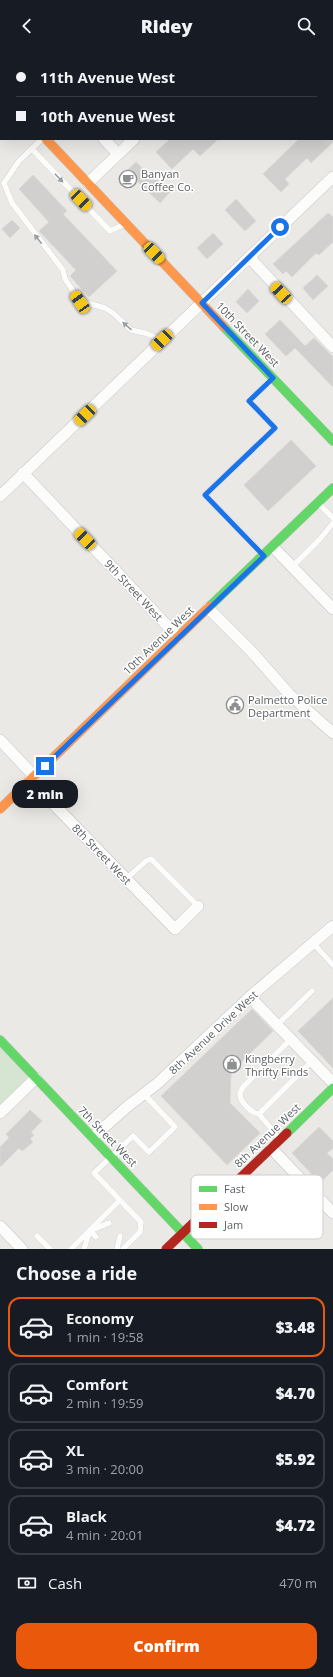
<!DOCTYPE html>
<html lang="en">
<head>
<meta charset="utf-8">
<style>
  :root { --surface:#171b24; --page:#242831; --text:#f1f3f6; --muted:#9ea1a6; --line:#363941; --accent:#ea580c }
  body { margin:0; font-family:"Open Sans",sans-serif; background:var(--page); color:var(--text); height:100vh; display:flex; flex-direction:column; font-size:15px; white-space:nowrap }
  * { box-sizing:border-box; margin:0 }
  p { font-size:13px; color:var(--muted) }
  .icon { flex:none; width:22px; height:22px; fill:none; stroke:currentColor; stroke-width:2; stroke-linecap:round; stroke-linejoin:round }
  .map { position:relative; height:1197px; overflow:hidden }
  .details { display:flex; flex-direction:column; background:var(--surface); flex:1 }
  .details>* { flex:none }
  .banner { position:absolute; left:0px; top:0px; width:333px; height:88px; box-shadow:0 4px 16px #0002; display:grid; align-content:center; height:88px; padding:0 16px; background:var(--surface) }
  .end { position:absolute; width:18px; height:18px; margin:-9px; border:5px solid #1a73e8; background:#fff; box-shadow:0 0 0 2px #fff }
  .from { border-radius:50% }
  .bubble { position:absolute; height:28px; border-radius:12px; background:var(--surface); box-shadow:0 4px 16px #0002; font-size:13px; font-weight:800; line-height:28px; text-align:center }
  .car { position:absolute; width:12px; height:24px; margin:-12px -6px; border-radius:5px; box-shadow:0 0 3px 1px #0007; background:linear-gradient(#f5c518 24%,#345 0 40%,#f5c518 0 76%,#345 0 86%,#f5c518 0) }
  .banner b { display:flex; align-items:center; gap:14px; height:38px; font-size:15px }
  .banner b+b { border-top:1px solid var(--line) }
  .banner i { width:10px; height:10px; background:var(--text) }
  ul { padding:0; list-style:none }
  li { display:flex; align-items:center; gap:12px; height:60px; margin:0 8px 6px; padding:0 8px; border:2px solid var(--line); border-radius:12px }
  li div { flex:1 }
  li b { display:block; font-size:15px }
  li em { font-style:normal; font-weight:800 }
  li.selected { border-color:var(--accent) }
  li>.icon { width:36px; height:36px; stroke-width:1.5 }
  h2 { padding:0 16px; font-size:18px; line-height:48px }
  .pay { display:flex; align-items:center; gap:10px; height:44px; padding:0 16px; font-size:15px }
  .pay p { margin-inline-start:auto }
  .primary-button { display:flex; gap:8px; margin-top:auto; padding:8px 16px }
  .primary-button a { flex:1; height:46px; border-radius:12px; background:var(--accent); color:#fff; font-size:16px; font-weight:800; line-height:46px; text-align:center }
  header { display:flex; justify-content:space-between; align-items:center; height:52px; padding:0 16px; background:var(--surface); font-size:18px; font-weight:800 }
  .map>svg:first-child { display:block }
</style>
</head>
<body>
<header><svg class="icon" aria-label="back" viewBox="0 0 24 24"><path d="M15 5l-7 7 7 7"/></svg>Ridey<svg class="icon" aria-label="search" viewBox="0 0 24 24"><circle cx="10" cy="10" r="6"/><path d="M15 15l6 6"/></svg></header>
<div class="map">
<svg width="333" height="1197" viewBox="0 0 333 1197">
  <rect width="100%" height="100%" fill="#eae9e5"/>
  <path fill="#d5e5d2" d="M0,995L31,1026L0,1056Z"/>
  <g fill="#d1d0ce" stroke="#d9d8d4">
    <path d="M170,87H218L200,104L193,97L172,117L156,100Z"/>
    <path d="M299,87H333V90L311,111L307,106L285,127L289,132L281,140L263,122Z"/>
    <path d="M136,110L149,123L150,121L170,140L160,151L136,128L127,137L118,127Z"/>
    <path d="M33,123L67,159L63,162L117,219L89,245L70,224L76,218L39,179L49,170L19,137Z"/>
    <path d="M236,147L256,169L245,179L225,158Z"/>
    <path d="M328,161L333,165V190L319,203L316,201L292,225L286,219L283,222L273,212Z"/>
    <path d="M12,168L20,176L10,186L2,177Z"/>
    <path d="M213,181L223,192L207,207L197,196Z"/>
    <path d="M317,223L328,234L313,248L303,236Z"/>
    <path d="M248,237L259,249L247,261L236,250Z"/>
    <path d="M280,268L305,294L314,286L333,305V335L295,296L286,304L265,282Z"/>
    <path d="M291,388L316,414L268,459L244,433Z"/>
    <path d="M333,946V1016L298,979Z"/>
    <path d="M252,957L273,979L231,1020L230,1051L260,1081L227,1113L161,1044Z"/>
    <path d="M30,1058L42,1069L31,1080L34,1083L30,1087L33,1090L22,1099L19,1096L0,1115V1095L9,1086L6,1082Z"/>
    <path d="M319,1075L333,1089V1096L327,1101L333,1107V1118L320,1131L292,1101Z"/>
  </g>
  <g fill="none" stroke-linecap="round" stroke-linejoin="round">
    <defs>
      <g id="lane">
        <path d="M42,87L19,109L4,131L12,151L63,218L65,227L80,249L105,256L113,261L131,278L145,281L162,288"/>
        <path d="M32,97L110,179L125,172"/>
        <path d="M318,451L333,466"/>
        <path d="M263,502L205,443L275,376L249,349L271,327"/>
        <path d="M292,515L320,487L333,471"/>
        <path d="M126,827L146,809L151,807L198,854"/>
        <path d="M314,892L333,913"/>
        <path d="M277,973L312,939"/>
        <path d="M291,987L243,1035C242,1037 241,1039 240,1041C239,1050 252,1061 259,1062L312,1009"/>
        <path d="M259,1062L279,1086"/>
        <path d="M92,1178L109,1171"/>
        <path d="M37,1184L50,1197"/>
        <path d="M71,1197L120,1148"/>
        <path d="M84,1197L90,1178L96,1185"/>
        <path d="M117,1197L120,1184"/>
        <path d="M123,1197L140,1180L141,1170L94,1121L133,1084L149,1100L175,1075L144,1042"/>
      </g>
      <g id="street">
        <path d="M25,0V1"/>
        <path d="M95,0L96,1"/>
        <path d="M159,0V1"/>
        <path d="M223,1L224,0"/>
        <path d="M104,87L118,102"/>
        <path d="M88,131L134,87"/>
        <path d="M249,205L333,295"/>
        <path d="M23,421L178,585"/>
        <path d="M0,444L333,125"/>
        <path d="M273,495L333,557"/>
        <path d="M208,556L251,599L289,642L333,681"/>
        <path d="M0,688L34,724"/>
        <path d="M30,728L175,877L198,854"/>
        <path d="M250,945L333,1031"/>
        <path d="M0,1061L36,1026"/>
        <path d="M93,1085L128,1054L158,1031L253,942L333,874"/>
        <path d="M271,1096L333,1161"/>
        <path d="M0,1174L22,1197"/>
      </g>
      <g id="fast">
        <path d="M0,39L1,40"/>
        <path d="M224,275L333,389"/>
        <path d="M210,554L333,436"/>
        <path d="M0,988L198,1197"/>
        <path d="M287,1081L333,1036"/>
      </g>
      <g id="slow">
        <path d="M46,87L224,275"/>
        <path d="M0,757L210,554"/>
      </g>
      <path id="jam" d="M166,1197L287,1081"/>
    </defs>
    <use href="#lane" stroke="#c5c5c5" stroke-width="6"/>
    <use href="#street" stroke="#c5c5c5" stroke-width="12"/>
    <use href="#fast" stroke="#c7c7c7" stroke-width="10"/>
    <use href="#slow" stroke="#c7c7c7" stroke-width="10"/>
    <use href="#jam" stroke="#c7c7c7" stroke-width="10"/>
    <use href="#lane" stroke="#fcfcfb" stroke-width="5.5"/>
    <use href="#street" stroke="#fcfcfb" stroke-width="11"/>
    <use href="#fast" stroke="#63d668" stroke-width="9"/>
    <use href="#slow" stroke="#ff974d" stroke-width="9"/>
    <use href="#jam" stroke="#b3261e" stroke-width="9"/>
  </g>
  <defs><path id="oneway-solid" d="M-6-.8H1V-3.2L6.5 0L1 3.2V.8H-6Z"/></defs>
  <g fill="#9b9e9f">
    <use href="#oneway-solid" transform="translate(59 126) rotate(46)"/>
    <use href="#oneway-solid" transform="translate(38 187) rotate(-128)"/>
    <use href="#oneway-solid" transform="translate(127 274) rotate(-139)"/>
  </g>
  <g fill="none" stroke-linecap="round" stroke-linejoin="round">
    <path stroke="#1a73e8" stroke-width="5" d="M45,714L264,504L205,443L275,376L249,349L273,326L202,251L280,175"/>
  </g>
  <defs>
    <symbol id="cafe-ring" viewBox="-11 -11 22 22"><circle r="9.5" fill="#fff" stroke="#8d8f90" stroke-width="1.5"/><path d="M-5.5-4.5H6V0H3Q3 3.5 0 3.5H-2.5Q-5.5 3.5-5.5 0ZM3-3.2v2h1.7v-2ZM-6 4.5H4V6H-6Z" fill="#8d8f90"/></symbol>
    <symbol id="civic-ring" viewBox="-11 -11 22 22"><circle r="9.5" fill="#fff" stroke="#8d8f90" stroke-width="1.5"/><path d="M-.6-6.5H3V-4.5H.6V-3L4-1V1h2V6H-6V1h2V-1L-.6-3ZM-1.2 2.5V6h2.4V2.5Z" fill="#8d8f90"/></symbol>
    <symbol id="shop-ring" viewBox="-11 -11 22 22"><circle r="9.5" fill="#fff" stroke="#8d8f90" stroke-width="1.5"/><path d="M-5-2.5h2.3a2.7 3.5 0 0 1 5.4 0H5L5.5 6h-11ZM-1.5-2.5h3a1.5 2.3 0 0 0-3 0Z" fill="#8d8f90"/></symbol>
  </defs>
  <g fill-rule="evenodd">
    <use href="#cafe-ring" x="118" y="117" width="20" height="20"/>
    <use href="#civic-ring" x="225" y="643" width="20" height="20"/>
    <use href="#shop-ring" x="222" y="1002" width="20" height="20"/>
  </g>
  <g text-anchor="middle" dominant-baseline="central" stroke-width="3" stroke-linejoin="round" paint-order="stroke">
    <g font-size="11" fill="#5b5f62" stroke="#fff" text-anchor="start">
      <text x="141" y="121">Banyan<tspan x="141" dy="13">Coffee Co.</tspan></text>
      <text x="248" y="647">Palmetto Police<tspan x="248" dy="13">Department</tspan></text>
      <text x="245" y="1006">Kingberry<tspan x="245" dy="13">Thrifty Finds</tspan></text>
    </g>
    <g font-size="11" fill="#5b5f62" stroke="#fff">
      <text transform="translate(248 282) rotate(46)">10th Street West</text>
      <text transform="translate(134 538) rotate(47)">9th Street West</text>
      <text transform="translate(158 588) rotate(-44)">10th Avenue West</text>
      <text transform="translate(102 802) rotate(46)">8th Street West</text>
      <text transform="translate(213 980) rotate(-43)">8th Avenue Drive West</text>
      <text transform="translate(267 1083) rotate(-44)">8th Avenue West</text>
      <text transform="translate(108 1084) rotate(46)">7th Street West</text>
    </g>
  </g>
  <rect x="191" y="1123" width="132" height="64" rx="6" fill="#fff" stroke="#cecfd0" stroke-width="1"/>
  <rect x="199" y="1134" width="18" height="6" fill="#63d668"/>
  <rect x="199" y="1152" width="18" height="6" fill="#ff974d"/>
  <rect x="199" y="1170" width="18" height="6" fill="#b3261e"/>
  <g font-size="11" fill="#5b5f62">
    <text x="224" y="1141">Fast</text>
    <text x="224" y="1159">Slow</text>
    <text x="224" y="1177">Jam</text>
  </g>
</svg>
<i class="end from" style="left:280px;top:175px"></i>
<i class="end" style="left:45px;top:714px"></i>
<div class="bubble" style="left:12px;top:728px;width:66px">2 min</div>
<i class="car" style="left:81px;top:148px;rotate:136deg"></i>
<i class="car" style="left:154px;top:201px;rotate:136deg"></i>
<i class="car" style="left:281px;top:241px;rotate:317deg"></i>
<i class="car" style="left:80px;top:250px;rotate:326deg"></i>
<i class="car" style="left:162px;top:288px;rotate:226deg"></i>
<i class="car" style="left:85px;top:363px;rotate:226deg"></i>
<i class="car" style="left:85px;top:487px;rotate:316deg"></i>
<div class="banner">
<b><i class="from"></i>11th Avenue West</b>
<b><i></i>10th Avenue West</b>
</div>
</div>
<section class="details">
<h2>Choose a ride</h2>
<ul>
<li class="selected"><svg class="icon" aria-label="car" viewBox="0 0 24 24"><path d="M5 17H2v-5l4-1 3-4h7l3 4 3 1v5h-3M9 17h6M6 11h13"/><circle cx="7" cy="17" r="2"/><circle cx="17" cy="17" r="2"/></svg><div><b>Economy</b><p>1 min · 19:58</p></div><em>$3.48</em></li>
<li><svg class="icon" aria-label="car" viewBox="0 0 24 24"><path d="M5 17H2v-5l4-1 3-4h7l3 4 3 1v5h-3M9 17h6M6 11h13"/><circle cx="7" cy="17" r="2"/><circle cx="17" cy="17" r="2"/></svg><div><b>Comfort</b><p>2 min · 19:59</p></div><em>$4.70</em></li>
<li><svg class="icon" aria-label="car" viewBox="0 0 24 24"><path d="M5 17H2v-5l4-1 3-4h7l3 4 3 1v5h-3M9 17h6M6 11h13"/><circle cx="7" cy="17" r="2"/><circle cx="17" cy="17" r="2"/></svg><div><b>XL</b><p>3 min · 20:00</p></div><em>$5.92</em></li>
<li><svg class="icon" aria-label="car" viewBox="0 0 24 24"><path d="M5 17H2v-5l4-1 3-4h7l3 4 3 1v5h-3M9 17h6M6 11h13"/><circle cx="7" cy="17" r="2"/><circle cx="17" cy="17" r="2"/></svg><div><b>Black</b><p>4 min · 20:01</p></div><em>$4.72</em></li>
</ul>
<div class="pay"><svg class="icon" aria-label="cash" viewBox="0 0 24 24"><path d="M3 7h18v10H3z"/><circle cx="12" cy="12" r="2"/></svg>Cash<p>470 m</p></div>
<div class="primary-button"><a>Confirm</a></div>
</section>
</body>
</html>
